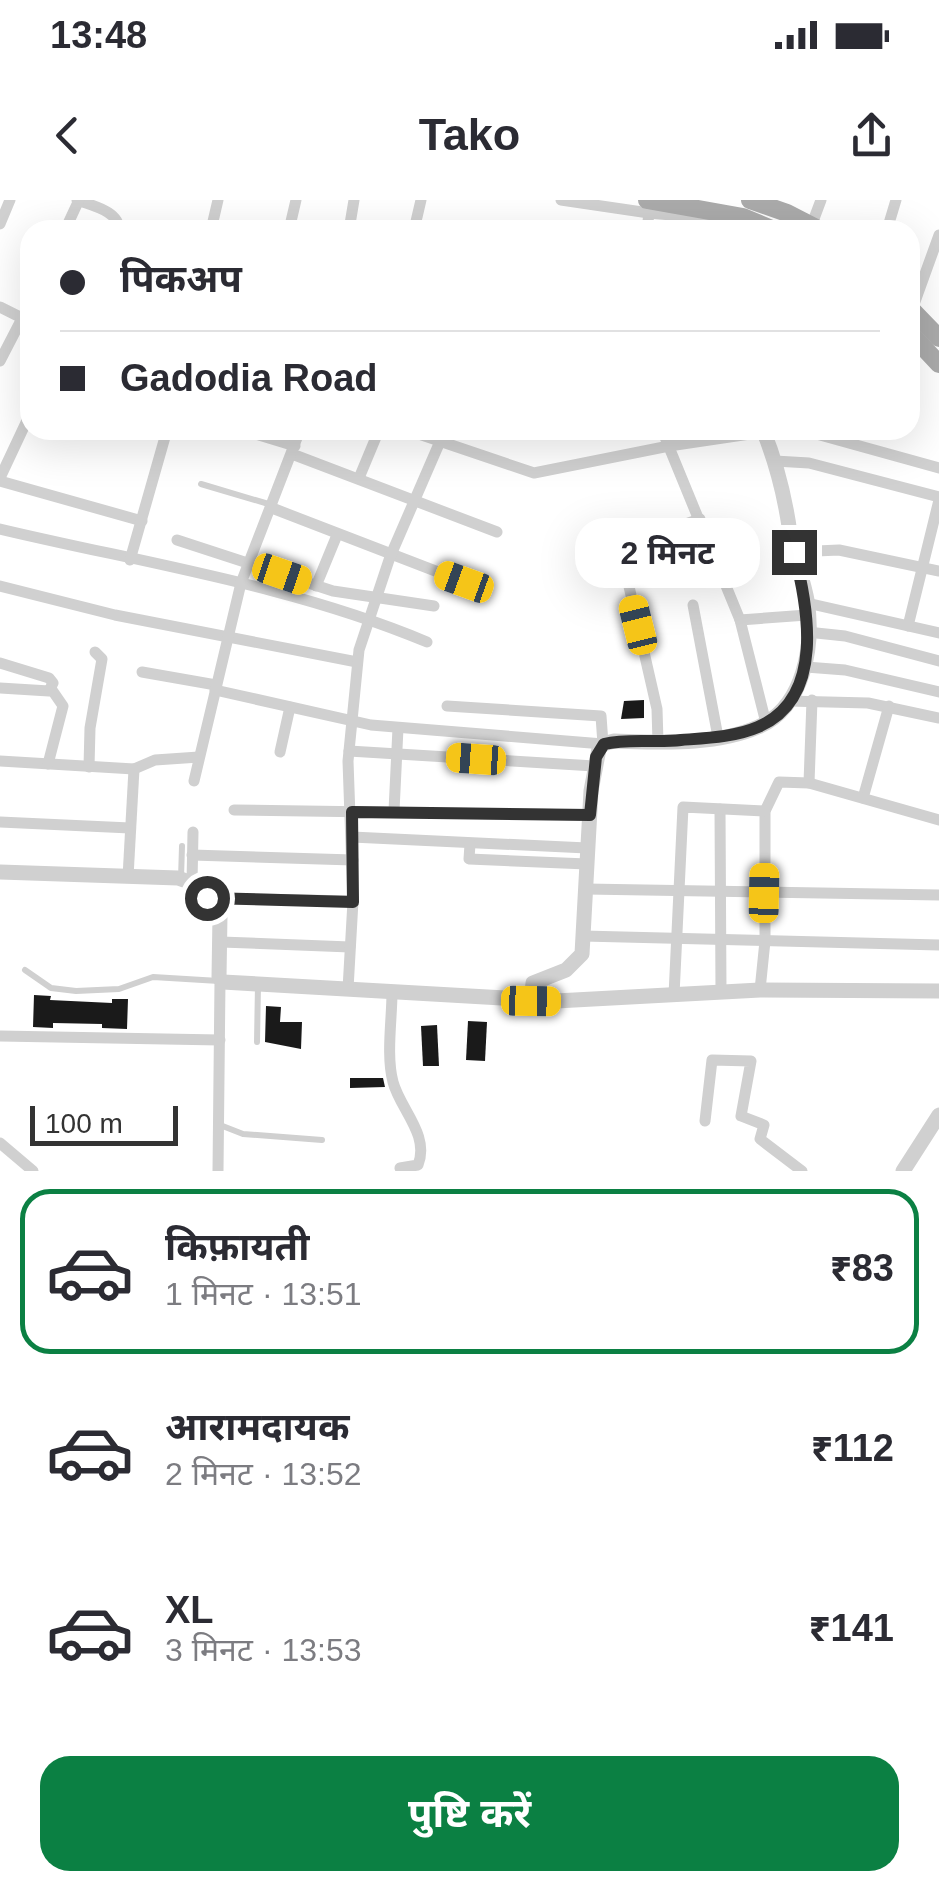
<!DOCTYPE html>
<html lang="hi">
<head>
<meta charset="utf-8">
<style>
  :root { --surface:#fff; --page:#f7f7f7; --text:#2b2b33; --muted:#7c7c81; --line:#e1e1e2; --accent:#0b8043 }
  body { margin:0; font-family:Helvetica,"Noto Sans Devanagari",sans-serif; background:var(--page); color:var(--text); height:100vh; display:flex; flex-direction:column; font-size:38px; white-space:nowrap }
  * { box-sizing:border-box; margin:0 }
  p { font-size:32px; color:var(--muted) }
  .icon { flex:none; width:55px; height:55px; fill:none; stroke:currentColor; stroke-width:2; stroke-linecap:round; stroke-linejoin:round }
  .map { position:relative; height:971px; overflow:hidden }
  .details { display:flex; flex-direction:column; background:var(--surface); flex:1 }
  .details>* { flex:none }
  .top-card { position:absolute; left:20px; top:20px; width:900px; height:220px; border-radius:30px; box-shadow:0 10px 40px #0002; display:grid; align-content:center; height:220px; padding:0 40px; background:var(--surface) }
  .scale { position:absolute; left:30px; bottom:25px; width:148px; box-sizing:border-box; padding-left:10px; border:5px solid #333; border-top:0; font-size:28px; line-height:35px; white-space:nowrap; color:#333; -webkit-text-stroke:8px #fff; paint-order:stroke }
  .end { position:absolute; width:45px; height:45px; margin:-22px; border:12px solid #333; background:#fff; box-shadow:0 0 0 5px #fff }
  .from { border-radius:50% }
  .bubble { position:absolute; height:70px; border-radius:30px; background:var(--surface); box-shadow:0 10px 40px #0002; font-size:32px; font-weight:700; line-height:70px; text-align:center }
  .car { position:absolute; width:30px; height:60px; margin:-30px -15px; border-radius:12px; box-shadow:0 0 8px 2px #0007; background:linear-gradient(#f5c518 24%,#345 0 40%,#f5c518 0 76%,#345 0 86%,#f5c518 0) }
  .top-card b { display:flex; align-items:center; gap:35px; height:95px; font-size:38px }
  .top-card b+b { border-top:2px solid var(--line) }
  .top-card i { width:25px; height:25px; background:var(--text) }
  ul { padding:18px 0 0; list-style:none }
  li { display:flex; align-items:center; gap:30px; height:165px; margin:0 20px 15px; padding:0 20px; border:5px solid transparent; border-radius:30px }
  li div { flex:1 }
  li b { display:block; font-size:38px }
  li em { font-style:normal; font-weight:700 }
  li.selected { border-color:var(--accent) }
  li>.icon { width:90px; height:90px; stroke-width:1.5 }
  .primary-button { display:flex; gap:20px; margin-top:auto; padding:20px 40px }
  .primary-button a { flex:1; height:115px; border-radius:30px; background:var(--accent); color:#fff; font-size:40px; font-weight:700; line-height:115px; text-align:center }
  .status { display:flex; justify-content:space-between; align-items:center; height:70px; padding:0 50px; background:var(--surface); direction:ltr }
  .status svg { height:28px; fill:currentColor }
  header { display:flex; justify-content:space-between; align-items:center; height:130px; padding:0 40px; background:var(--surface); font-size:45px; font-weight:700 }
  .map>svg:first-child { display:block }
</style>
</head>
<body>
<div class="status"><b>13:48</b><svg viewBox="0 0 49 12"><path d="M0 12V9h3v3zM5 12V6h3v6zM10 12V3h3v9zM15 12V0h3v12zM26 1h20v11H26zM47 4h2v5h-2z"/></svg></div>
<header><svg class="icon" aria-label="back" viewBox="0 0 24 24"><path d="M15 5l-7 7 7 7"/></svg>Tako<svg class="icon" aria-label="share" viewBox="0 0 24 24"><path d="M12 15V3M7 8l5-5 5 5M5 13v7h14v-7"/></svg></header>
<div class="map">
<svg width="939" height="971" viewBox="0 0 939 971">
  <rect width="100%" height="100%" fill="#fff"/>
  <g fill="#1a1a1a">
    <path d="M644,500V518L621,519L624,501Z"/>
    <path d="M34,795L51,796L50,800L112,803V799H128L127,829L102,828V824L53,823V828L33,827Z"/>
    <path d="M266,806L281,807L280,822H302L301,849L265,842Z"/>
    <path d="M468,821L487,822L485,861L466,860Z"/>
    <path d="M437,825L439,866H423L421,826Z"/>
    <path d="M350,878H383L385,887L350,888Z"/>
  </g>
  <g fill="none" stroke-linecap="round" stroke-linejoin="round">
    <g stroke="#d0d0d0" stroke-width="6">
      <path d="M201,284L272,305"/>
      <path d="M181,678L182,646"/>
      <path d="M25,770L51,788L76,791L119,789L153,777L219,781"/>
      <path d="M257,842L258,785"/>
      <path d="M220,925L243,934L322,940"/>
    </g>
    <g stroke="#d0d0d0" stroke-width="11">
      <path d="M77,0C93,6 119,11 119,30"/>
      <path d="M561,0L649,13L647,30"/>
      <path d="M649,13L705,18"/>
      <path d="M0,24L10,0"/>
      <path d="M291,24L317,30"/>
      <path d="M812,24L821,0"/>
      <path d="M65,30L79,0"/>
      <path d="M211,30L218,0"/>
      <path d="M289,30L296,0"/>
      <path d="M349,30L354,0"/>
      <path d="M414,30L421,0"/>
      <path d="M887,30L896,0"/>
      <path d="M0,107L22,118"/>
      <path d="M912,110L939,35"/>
      <path d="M0,161L30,103"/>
      <path d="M242,230L295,246"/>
      <path d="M407,230L534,273L669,246L764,232"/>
      <path d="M662,230L740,420L766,523"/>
      <path d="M802,230L939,268"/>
      <path d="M292,254L497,332"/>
      <path d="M775,261L809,263L939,297"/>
      <path d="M0,278L30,214"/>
      <path d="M359,278L379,230"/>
      <path d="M0,281L142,321"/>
      <path d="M272,308L464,382"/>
      <path d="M0,329C143,363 291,385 427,442"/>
      <path d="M177,340L333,391L434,406"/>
      <path d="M794,352L839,350L939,371"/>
      <path d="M130,360L167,230"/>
      <path d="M0,386L115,415L357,462"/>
      <path d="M316,386L337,335"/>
      <path d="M807,403L939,433"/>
      <path d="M693,405L718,537"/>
      <path d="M740,420L807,415"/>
      <path d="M908,426L939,300"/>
      <path d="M807,432L845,436L939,461"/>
      <path d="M0,463L49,478L53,483L49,491L0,488"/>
      <path d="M806,467L845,470L939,492"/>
      <path d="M142,472L216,485"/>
      <path d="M215,490L371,525L603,544L601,516L447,506"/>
      <path d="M788,501L868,503L939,518"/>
      <path d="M658,542L657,509L620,347L700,319"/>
      <path d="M349,551L594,566"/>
      <path d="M280,552L290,507"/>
      <path d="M0,561L134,569L155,560L199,557"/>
      <path d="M48,564L63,506L52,490"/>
      <path d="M89,567L90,528L102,459L95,452"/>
      <path d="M194,581L241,383L300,230"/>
      <path d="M809,583L812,500"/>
      <path d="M863,598L889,506"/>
      <path d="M720,609L721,792"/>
      <path d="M234,610L590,615"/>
      <path d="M394,611L398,528"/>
      <path d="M0,622L130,628"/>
      <path d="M352,637L587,648"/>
      <path d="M470,644L469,659L587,664"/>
      <path d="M192,655L353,660"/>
      <path d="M128,677L134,569"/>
      <path d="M192,683L193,632"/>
      <path d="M586,689L939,695"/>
      <path d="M207,698L353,701"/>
      <path d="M583,736L939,745"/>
      <path d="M221,742L350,747"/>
      <path d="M348,789L353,701L348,561L359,450L390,357L445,230"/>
      <path d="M760,790L765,741V611L779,582L809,583L939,620"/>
      <path d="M392,792C392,820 386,855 393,882C400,909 430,935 418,965L400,968"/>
      <path d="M674,795L683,607L765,611"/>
      <path d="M0,836L220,840"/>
      <path d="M705,921L712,860L751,861L741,916L764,925L760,939L802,971"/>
      <path d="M0,943L33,971"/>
      <path d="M218,971L220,781"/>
    </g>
    <g stroke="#d0d0d0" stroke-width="15">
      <path d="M0,672L178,678L192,683L220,715L219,777L223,782L556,801L760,790L939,791"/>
      <path d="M531,801L533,783L566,770L582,754L591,591L599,549L603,544L614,541C659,542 715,546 758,527C805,507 814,444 807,400C803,378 794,356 790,333C785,297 777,264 763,230"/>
      <path d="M903,971L939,915"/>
    </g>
    <g stroke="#ababab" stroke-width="18">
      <path d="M647,0L743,17L774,30"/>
      <path d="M750,0L787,13L820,30"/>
      <path d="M910,108L939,138"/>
      <path d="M910,133L939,164"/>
    </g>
  </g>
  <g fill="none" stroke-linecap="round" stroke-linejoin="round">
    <path stroke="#333" stroke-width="12" d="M207,698L353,702L352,612L590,615L596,557L604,544C628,538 656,543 681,540C707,538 735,537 758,527C826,498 808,406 794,352"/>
  </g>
</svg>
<div class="scale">100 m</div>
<i class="end from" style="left:207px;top:698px"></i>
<i class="end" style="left:794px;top:352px"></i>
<div class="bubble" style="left:575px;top:318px;width:185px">2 मिनट</div>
<i class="car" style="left:282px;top:374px;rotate:109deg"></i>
<i class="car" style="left:464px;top:382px;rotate:290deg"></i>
<i class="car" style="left:638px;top:425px;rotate:346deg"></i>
<i class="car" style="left:476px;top:559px;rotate:274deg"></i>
<i class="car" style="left:764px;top:693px;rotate:1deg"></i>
<i class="car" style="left:531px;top:801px;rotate:91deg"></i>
<div class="top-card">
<b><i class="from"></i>पिकअप</b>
<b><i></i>Gadodia Road</b>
</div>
</div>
<section class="details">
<ul>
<li class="selected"><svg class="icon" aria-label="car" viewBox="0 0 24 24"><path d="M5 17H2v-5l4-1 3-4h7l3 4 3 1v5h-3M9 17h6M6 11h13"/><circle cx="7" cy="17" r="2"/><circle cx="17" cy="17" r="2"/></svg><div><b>किफ़ायती</b><p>1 मिनट · 13:51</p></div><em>₹83</em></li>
<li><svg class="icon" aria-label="car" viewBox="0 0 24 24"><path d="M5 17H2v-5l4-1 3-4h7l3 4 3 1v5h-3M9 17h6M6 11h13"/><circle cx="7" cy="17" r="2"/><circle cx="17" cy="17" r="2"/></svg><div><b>आरामदायक</b><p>2 मिनट · 13:52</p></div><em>₹112</em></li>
<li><svg class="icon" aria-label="car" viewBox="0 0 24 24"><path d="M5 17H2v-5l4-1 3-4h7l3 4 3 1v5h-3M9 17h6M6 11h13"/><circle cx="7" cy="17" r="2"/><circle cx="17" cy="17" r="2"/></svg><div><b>XL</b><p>3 मिनट · 13:53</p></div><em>₹141</em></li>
</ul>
<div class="primary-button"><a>पुष्टि करें</a></div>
</section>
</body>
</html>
